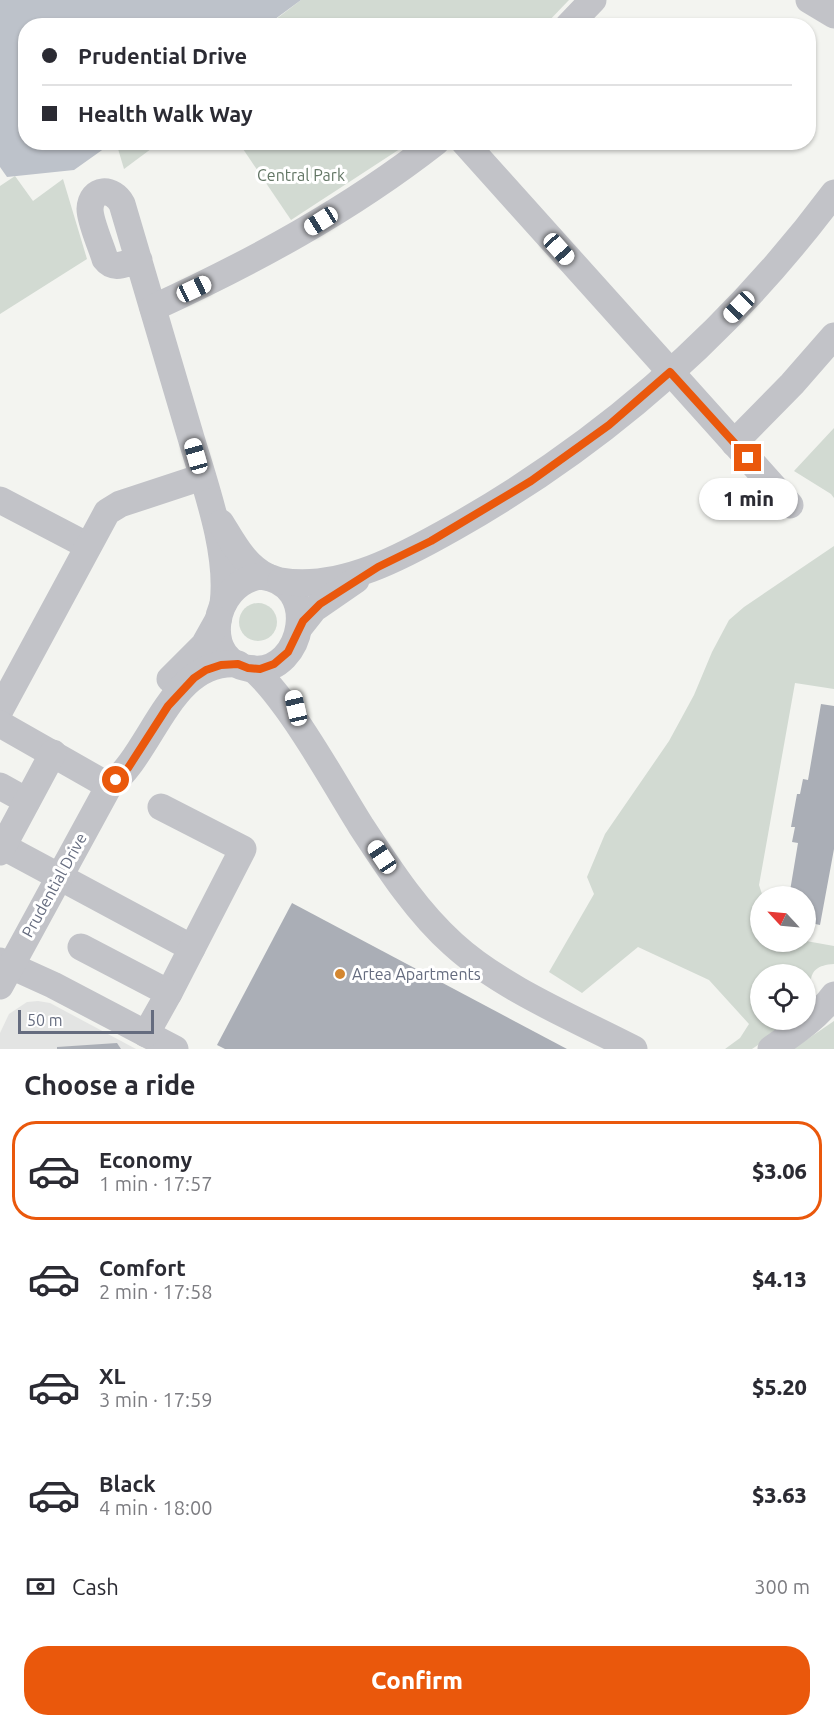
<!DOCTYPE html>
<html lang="en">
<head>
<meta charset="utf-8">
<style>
  :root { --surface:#fff; --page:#f7f7f7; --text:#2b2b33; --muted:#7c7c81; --line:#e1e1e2; --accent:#ea580c }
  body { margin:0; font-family:Ubuntu,sans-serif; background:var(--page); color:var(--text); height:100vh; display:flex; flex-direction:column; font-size:22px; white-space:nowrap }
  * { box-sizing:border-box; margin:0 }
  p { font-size:20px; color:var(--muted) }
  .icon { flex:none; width:33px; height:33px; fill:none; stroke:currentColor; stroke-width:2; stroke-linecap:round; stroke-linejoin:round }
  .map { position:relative; height:1049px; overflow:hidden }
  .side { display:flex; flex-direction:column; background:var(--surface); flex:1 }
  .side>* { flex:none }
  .guide { position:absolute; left:18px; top:18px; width:798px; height:132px; border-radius:24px; box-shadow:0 2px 4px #0004; display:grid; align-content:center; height:132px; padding:0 24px; background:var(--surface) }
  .needle { width:39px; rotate:296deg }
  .buttons { position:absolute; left:750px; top:886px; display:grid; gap:12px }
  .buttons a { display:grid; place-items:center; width:66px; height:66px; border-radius:50%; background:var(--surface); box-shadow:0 2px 4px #0004; font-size:30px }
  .scale { position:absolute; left:18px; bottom:15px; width:136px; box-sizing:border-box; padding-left:6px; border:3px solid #656c7f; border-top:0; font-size:16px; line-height:21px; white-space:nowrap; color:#656c7f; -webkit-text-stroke:4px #fff; paint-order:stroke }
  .end { position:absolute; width:27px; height:27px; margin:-14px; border:8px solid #ea580c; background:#fff; box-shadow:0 0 0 3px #fff }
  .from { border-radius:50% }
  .bubble { position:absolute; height:42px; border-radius:21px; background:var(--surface); box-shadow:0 2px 4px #0004; font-size:20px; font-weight:800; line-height:42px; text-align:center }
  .car { position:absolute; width:18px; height:36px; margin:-18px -9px; border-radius:8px; box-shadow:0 0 4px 2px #0007; background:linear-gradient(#fff 24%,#345 0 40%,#fff 0 76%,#345 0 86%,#fff 0) }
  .guide b { display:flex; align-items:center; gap:21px; height:57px; font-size:22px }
  .guide b+b { border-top:2px solid var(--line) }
  .guide i { width:15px; height:15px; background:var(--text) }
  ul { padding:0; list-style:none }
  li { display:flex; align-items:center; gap:18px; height:99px; margin:0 12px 9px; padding:0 12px; border:3px solid transparent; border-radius:24px }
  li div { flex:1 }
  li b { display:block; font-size:22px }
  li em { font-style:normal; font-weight:800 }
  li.current { border-color:var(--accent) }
  li>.icon { width:54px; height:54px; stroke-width:1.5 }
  h2 { padding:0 24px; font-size:27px; line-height:72px }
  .pay { display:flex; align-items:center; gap:15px; height:66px; padding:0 24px; font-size:22px }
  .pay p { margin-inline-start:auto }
  .cta { display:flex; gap:12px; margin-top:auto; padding:12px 24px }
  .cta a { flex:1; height:69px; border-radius:24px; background:var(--accent); color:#fff; font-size:24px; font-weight:800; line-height:69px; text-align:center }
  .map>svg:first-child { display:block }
</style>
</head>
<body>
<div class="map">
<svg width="834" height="1049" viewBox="0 0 834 1049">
  <rect width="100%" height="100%" fill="#f3f4f0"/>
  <path fill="#e3e4e3" d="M38,1001L50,1003L136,1049H0V1033L9,1014L27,1002Z"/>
  <g fill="#d2dad2">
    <path d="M301,0H569L545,25L267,26Z"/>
    <path d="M116,142H159V143L124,169Z"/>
    <path d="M239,143H409L291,220Z"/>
    <path d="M15,176L33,201L63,179L87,259L0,314V186Z"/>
    <path d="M834,428V498L831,494L794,471Z"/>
    <path d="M834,546V689L795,683L759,885L763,897H760V942L806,941L834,946V964C800,966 816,988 806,1009V975H760V1020H795L752,1049H725L740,1038L749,1024L709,980L638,947L582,993L549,972L594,894L587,877L605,834L669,741L694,695L712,652L729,620L744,607Z"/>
    <circle cx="258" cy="622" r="19"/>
    <path d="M834,1021V1049H793Z"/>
  </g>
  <path fill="#bdc2ca" d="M0,0H301L267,25L26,26V142L112,143L74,170L7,177L0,167Z"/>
  <g fill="#aaaeb6">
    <path d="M821,704L834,706V849L820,925L806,922V897H789L798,843L792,842L795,827H791L797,794H800L803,779L808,780Z"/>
    <path d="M292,903L567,1049H225L217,1045Z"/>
    <path d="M117,1043L121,1049H57V1047Z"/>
  </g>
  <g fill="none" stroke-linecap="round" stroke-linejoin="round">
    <g stroke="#c2c3c8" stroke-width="27">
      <path d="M809,0L834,15"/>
      <path d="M568,26L593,0"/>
      <path d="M464,142L790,505"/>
      <path d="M139,260C126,263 114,271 105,259C101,245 90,222 90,209C91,187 113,187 122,204C145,280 167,356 189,431C204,483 230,551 223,604"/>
      <path d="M153,308C253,262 349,210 436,142"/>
      <path d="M734,443L792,384L834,336"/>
      <path d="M0,500L88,546"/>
      <path d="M221,523C234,544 245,566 268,577"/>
      <path d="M261,576C322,583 303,673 254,669C198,665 211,582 261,576Z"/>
      <path d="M281,581C341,591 404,556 455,527C603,443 732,330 834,193"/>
      <path d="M299,628L314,609L356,580"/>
      <path d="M253,669C266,680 276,693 286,707C314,745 336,786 361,826C388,867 416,911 453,944C501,988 576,1019 634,1049"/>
      <path d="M170,679L204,645L218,620"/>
      <path d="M0,710L107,512L120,504L202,477"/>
      <path d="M0,724L109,786"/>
      <path d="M0,786L27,801"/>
      <path d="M0,845L192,948"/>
      <path d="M0,852L53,753"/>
      <path d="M81,947L169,993L243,849L161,807"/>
      <path d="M0,961L53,985L175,1049"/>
      <path d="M0,986L109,786C153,753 170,658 238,664"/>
      <path d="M146,1034L169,993"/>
      <path d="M771,1049C794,1033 817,1018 834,995"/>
    </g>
  </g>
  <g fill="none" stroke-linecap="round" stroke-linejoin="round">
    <path stroke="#ea580c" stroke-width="8" d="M116,780L128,768L168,706L194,678L206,670L221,665L238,664L248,668L260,669L274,664L288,652L303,621L320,604L378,567L431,541L531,481L609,425L670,372L748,458"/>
  </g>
  <circle fill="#d48730" stroke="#fff" stroke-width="2" cx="340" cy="974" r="6"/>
  <g text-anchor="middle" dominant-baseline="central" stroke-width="6" stroke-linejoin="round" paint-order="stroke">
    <g font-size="16" fill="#637665" stroke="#fff">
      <text x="301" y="175">Central Park</text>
    </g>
    <g font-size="16" fill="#656c7f" stroke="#fff">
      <text transform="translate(54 885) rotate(-61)">Prudential Drive</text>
    </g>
    <g font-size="16" fill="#656c7f" stroke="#fff" text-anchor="start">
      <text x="352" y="974">Artea Apartments</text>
    </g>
  </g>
</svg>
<div class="buttons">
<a><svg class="needle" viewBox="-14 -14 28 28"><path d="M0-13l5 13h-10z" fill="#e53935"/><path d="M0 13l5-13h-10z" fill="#7c7c81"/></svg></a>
<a><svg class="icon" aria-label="locate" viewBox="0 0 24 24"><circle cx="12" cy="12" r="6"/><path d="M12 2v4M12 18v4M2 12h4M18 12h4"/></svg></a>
</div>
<div class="scale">50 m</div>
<i class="end from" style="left:116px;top:780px"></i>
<i class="end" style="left:748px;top:458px"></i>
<div class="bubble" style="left:699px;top:478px;width:99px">1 min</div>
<i class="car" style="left:321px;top:221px;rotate:238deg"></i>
<i class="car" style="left:559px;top:249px;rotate:138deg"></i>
<i class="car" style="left:194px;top:289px;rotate:65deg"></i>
<i class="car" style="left:739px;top:307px;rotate:224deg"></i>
<i class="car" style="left:196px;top:456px;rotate:344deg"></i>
<i class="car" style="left:296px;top:708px;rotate:347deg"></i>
<i class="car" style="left:382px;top:857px;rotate:326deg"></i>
<div class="guide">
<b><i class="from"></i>Prudential Drive</b>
<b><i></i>Health Walk Way</b>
</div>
</div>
<section class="side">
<h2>Choose a ride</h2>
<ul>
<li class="current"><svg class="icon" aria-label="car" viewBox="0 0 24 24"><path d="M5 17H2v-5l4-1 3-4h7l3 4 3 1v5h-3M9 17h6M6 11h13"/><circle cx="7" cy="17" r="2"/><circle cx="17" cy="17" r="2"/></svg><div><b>Economy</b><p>1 min · 17:57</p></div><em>$3.06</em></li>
<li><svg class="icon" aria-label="car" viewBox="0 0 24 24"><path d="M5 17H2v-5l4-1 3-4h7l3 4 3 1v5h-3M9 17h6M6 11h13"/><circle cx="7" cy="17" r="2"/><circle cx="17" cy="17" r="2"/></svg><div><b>Comfort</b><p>2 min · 17:58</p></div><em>$4.13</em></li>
<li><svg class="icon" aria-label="car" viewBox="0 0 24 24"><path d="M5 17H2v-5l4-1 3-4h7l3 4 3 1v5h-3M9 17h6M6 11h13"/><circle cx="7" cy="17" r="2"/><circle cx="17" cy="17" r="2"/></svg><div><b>XL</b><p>3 min · 17:59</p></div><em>$5.20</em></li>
<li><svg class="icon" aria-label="car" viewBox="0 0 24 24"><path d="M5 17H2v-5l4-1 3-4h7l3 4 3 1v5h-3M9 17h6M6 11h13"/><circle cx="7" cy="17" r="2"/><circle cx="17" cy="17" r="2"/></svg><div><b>Black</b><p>4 min · 18:00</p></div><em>$3.63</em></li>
</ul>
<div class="pay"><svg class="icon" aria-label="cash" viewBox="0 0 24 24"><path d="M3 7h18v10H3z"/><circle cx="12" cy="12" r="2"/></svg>Cash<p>300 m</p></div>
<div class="cta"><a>Confirm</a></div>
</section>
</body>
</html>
